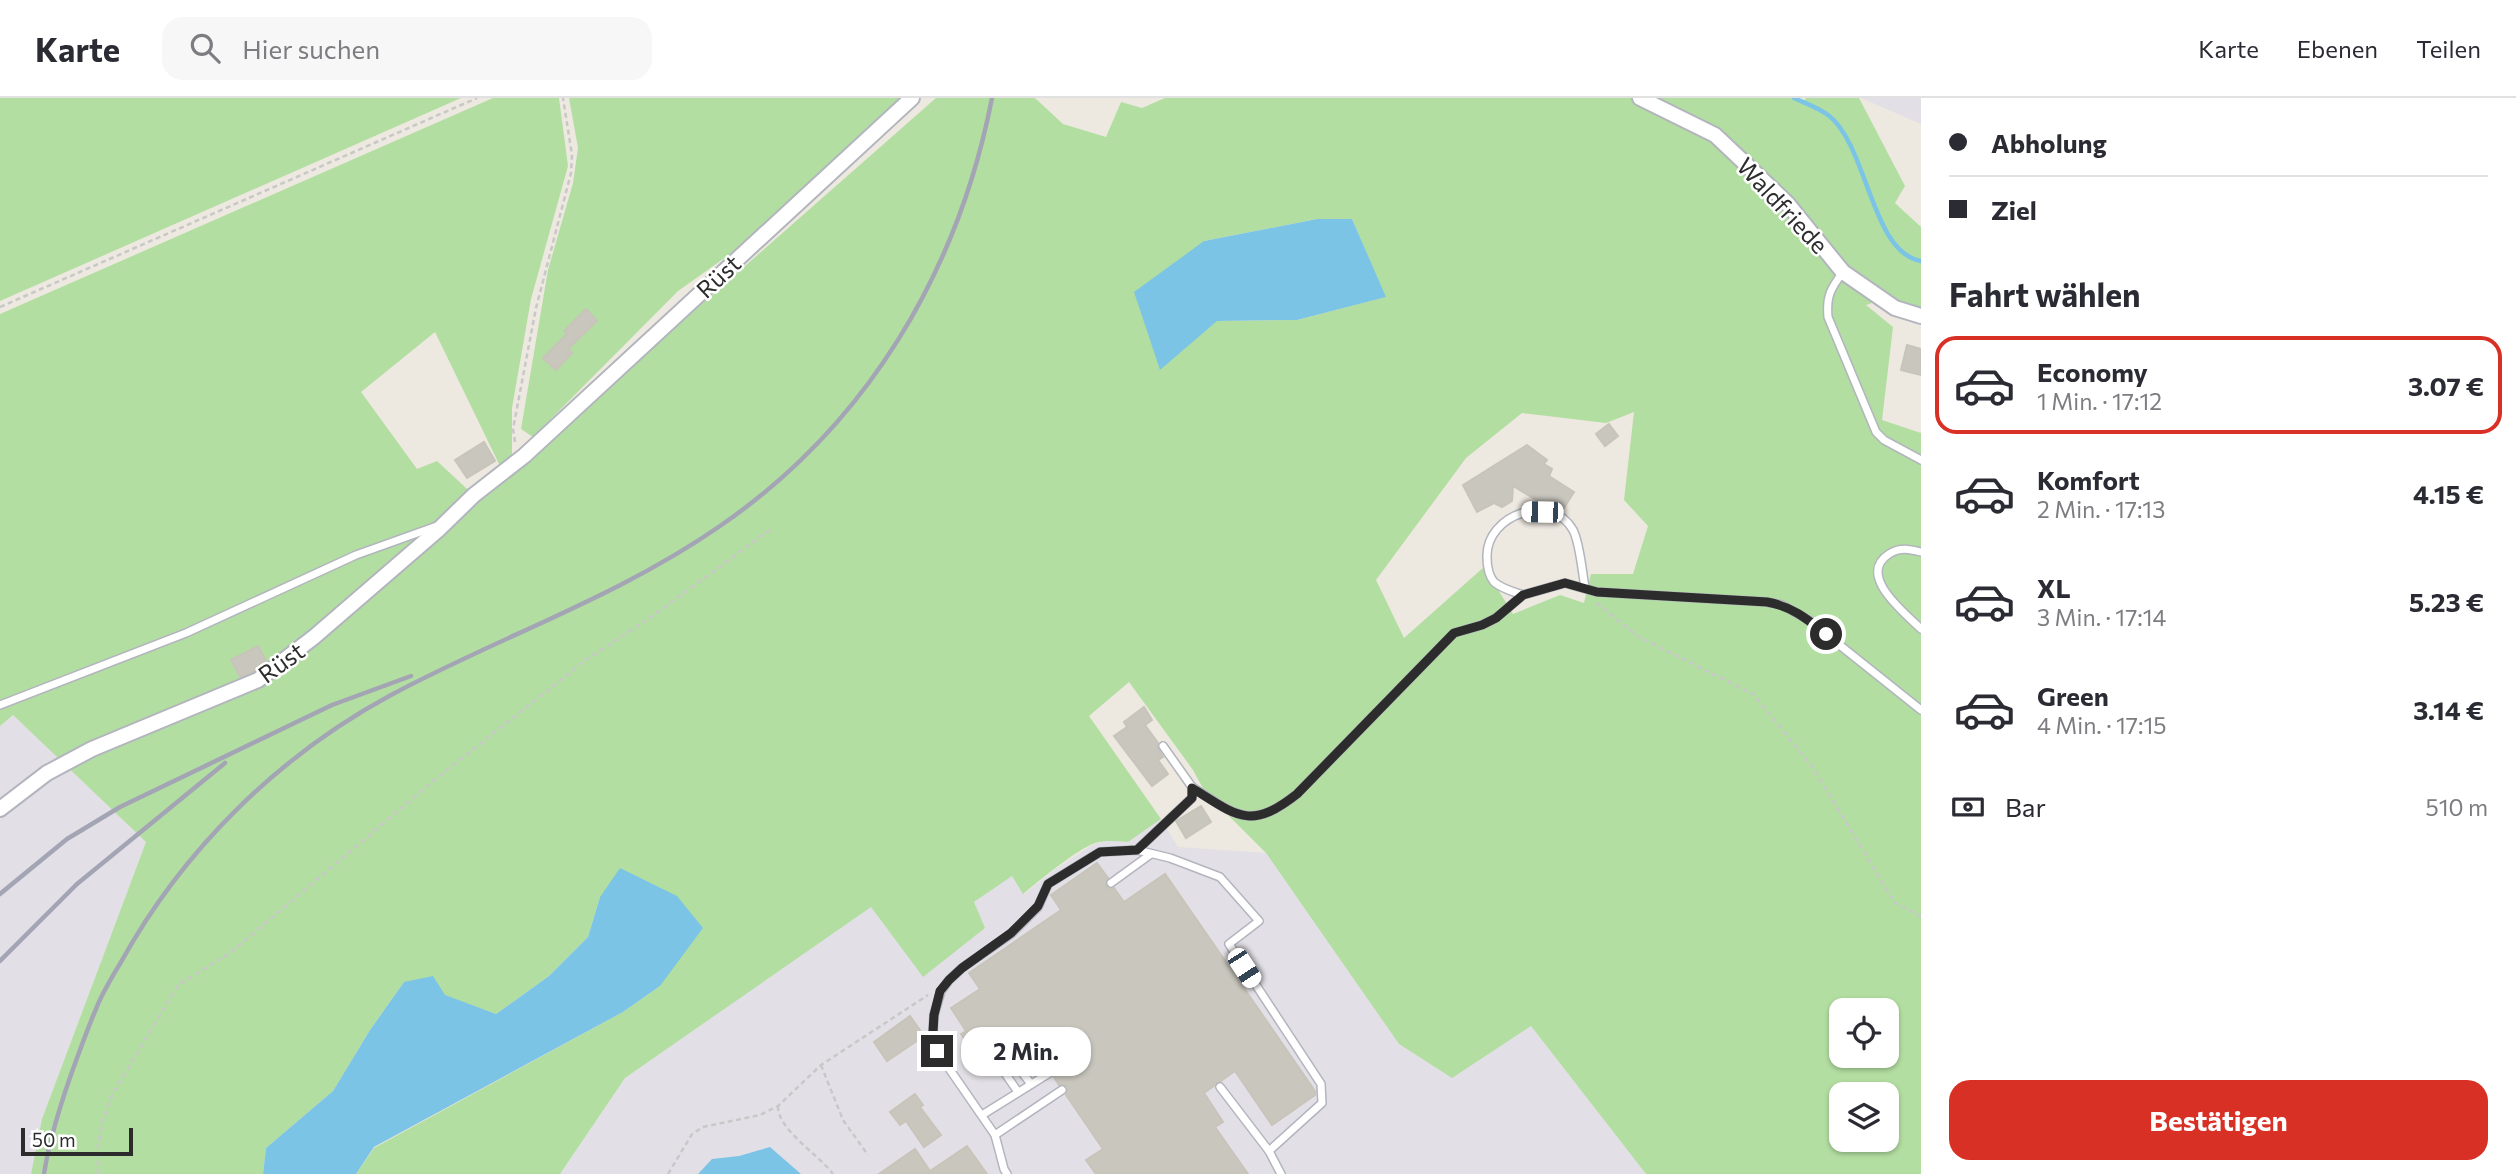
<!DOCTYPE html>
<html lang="de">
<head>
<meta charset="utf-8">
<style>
  :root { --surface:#fff; --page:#f7f7f7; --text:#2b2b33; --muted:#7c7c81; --line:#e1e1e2; --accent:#d93025 }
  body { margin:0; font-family:Commissioner,sans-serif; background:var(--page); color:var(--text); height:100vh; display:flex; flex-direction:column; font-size:26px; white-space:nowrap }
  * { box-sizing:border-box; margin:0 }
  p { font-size:23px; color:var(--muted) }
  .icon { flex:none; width:38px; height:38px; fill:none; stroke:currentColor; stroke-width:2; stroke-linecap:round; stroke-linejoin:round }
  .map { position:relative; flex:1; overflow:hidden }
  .side { display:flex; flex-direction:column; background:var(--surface); width:595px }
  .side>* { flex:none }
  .top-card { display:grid; align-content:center; height:154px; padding:0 28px; background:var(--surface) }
  .buttons { position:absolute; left:1829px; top:900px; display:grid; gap:14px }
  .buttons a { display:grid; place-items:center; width:70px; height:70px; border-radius:14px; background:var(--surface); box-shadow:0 2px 5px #0004; font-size:35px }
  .scale { position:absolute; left:21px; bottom:18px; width:112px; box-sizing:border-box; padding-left:7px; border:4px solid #2c2c2c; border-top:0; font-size:19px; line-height:24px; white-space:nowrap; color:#2c2c2c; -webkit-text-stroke:5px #fff; paint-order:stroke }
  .end { position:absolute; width:32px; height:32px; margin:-16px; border:9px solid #2c2c2c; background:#fff; box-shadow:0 0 0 4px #fff }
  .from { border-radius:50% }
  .bubble { position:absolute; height:49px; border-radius:21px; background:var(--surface); box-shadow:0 2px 5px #0004; font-size:23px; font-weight:700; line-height:49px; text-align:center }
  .car { position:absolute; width:21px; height:42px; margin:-21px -10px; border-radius:9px; box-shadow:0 0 5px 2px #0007; background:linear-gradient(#fff 24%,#345 0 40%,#fff 0 76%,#345 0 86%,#fff 0) }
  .top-card b { display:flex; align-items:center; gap:24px; height:66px; font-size:26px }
  .top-card b+b { border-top:2px solid var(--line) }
  .top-card i { width:18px; height:18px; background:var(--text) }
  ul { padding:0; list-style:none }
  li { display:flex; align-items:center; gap:21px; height:98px; margin:0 14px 10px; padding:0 14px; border:4px solid transparent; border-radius:21px }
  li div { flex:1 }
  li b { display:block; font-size:26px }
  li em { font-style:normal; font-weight:700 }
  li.current { border-color:var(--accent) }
  li>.icon { width:63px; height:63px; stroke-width:1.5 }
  h2 { padding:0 28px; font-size:32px; line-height:84px }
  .pay { display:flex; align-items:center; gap:18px; height:77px; padding:0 28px; font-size:26px }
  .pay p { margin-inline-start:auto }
  .cta { display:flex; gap:14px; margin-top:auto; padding:14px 28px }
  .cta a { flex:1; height:80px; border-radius:21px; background:var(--accent); color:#fff; font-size:28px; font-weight:700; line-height:80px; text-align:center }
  header { display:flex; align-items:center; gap:42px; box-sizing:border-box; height:98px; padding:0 35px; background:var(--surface); border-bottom:2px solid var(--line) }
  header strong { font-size:33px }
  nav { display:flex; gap:38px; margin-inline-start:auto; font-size:24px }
  .search { width:490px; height:63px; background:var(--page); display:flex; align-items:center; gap:18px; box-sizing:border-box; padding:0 24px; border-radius:21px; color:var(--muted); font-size:26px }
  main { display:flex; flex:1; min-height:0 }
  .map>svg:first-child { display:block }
</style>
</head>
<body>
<header>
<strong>Karte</strong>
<div class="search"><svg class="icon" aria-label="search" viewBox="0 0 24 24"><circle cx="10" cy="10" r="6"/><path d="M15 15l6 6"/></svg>Hier suchen</div>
<nav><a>Karte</a><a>Ebenen</a><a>Teilen</a></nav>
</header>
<main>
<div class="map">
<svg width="1921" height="1076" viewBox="0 0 1921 1076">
  <rect width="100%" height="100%" fill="#ede8e0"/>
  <g fill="#e2e0e6">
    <path d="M1861,0H1921V26Z"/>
    <path d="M13,617L146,744L42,1021L31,1076H0V628Z"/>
    <path d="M1161,721L1178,749L1266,755L1399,945L1531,928L1646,1076H560L625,980L871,808L974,804L1012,777L1024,796L1057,770L1094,746L1112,742L1128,744Z"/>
  </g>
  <g fill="#b3dea1" fill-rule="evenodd">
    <path d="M0,0H461L0,203Z"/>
    <path d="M493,0H559L568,68L531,201L512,310V356L500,368L435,234L361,294L417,371L437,363L479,402L936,0H1035L1063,26L1106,39L1121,4L1142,10L1165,0H1797L1803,4L1806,0H1859L1905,88L1895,105L1921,129V210L1887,200L1866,207L1893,229L1882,322L1921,335V1076H1646L1531,928L1452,980L1399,946L1266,755L1205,694L1193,672L1129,584L1089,618L1161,721L1128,744C1117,743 1106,742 1095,745C1076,752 1040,782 1023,796L1012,778L974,804L985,830L923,879L871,809L625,980L560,1076H356L374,1050L623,914L660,888L600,799L588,839L549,878L496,916L404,884L370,932L333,993L266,1050L263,1076H31L42,1021L146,744L13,617L0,628V216ZM1317,121H1352L1385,199L1297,222L1217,223L1204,143ZM1634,314L1624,402L1648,428L1633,476H1591L1584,505L1560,497L1513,516L1484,469L1404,540L1376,482L1466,360L1522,315L1606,325ZM1841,912H1886V957H1841ZM1841,996H1886V1041H1841Z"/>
    <path d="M569,0H903L795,110L678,193L533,339L521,331L548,172L573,85L578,50Z"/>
  </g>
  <g fill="#7cc4e6">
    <path d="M1317,121H1352L1386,199L1297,222L1217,223L1160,272L1134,194L1204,143Z"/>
    <path d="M620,770L677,798L703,830L660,888L623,914L374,1049L356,1076H263L266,1050L333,993L370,932L404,884L433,878L445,897L496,916L549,878L588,839L600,799Z"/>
    <path d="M770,1049L801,1076H698L712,1061L739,1058Z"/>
  </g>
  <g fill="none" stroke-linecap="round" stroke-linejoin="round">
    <path stroke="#7cc4e6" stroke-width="4.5" d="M1794,0C1805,5 1819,10 1828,17C1868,47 1871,155 1921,163"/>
  </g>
  <g fill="#c9c6be" stroke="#c8c4ba" stroke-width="2">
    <path d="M586,211L597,223L568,251L572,255L556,272L543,260L567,236L564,233Z"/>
    <path d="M1907,247L1921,251V277L1901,272Z"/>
    <path d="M1609,326L1618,338L1605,348L1596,336Z"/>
    <path d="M484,344L495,363L467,380L455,362Z"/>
    <path d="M1527,347L1547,362L1544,366L1552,371L1549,378L1574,394L1562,413L1545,407L1513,388L1512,403L1502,409L1494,405L1477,414L1463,387Z"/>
    <path d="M258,548L266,563L253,574L240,579L231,562Z"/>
    <path d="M1144,609L1152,622L1145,627L1158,645L1157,649L1163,659L1158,662L1168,676L1152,688L1114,638L1127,629L1124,624Z"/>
    <path d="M1201,708L1211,724L1186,740L1176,723Z"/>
    <path d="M1097,765L1108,780L1106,788L1109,791L1114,790L1124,804L1165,776L1315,993V997L1272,1027L1235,973L1204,995L1223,1024L1215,1029L1248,1076H1096L1086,1062L1103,1051L1066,997L1068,992L1067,988L1059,987L1054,979L1057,974L1056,970L1051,968L1047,969L1043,964L1032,972L1020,954L1016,957L1011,954L1006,957L1005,965L1000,962L996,963L995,972L989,976L961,936L966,933L951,910L980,891L969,875L1061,812L1051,797Z"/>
    <path d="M910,918L924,938L887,963L874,944Z"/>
    <path d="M915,996L923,1007L920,1009L941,1037L924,1049L906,1023L900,1027L890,1014Z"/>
    <path d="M967,1048L987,1076H879L915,1051L930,1073Z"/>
  </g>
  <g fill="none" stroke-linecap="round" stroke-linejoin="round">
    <defs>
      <g id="service">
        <path d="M1843,174C1831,190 1826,198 1828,219L1876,334L1884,342L1921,362"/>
        <path d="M1921,454C1909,451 1900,449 1889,456C1856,477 1905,515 1921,531"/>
        <path d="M1523,497C1514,494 1502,491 1494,484C1489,478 1487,467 1487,459C1486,416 1552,394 1573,432C1580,445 1582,474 1585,489"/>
        <path d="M0,607L186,535L356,457L437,428"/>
        <path d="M1192,689C1237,718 1250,733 1297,696L1454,535L1482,527L1496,520L1523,497L1565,485L1597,494L1767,504L1782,507L1807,521L1921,612"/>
        <path d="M1137,752L1192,700V689L1163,648"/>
        <path d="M1111,785L1151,756"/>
        <path d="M1011,960L1031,986"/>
        <path d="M1000,968L1018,994"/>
        <path d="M982,1017L1051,974"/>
        <path d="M995,1037L1062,992"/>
        <path d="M1269,1053L1281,1076"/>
        <path d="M1007,1076L1004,1071L995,1037L937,953L933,934L934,917L941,893L949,882L962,870L1011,836L1038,809L1048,786L1100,754L1137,752L1170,760L1220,779L1259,823L1229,846L1321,986L1322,1005L1269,1053L1220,989"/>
      </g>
      <g id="minor">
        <path d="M1640,0L1715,37L1787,105L1843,174L1895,210L1921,218"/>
        <path d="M0,711L47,675L92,651L258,582L314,539L438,432L474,397L524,358L912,0"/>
      </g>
    </defs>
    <use href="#service" stroke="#b3b5be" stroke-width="10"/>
    <use href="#minor" stroke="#b3b5be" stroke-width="18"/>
    <g stroke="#c8c8c8" stroke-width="2.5" stroke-dasharray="5 3.5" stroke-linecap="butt">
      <path d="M0,209L477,0"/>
      <path d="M515,344L513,331L536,210L571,75L572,57L563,0"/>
      <path d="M1597,505L1637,538L1753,596L1813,670L1895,805L1921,818"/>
      <path d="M821,967L843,1022L868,1057"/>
      <path d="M778,1008C777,1031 819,1057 833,1076"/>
      <path d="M98,1076V1050L102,1024L112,997L178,887L230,855L437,680L586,562L654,517L771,431"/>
      <path d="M668,1076L692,1036L703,1029L760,1017L778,1008L821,967L928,897"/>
    </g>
    <use href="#service" stroke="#fff" stroke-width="7"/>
    <use href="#minor" stroke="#fff" stroke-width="14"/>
    <g stroke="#a3a5b5" stroke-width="4.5">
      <path d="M0,796L67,741L120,709L332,607L411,578"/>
      <path d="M0,863L77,786L225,665"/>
      <path d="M44,1076C50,1037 63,998 77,960C83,944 89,927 96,911C102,895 112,879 121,864C183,752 278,658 391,597C499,539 618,499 720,428C867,327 958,174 992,0"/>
    </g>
  </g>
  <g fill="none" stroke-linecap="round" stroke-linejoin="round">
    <path stroke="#2c2c2c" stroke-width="9" d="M937,953L933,934L934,917L940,893L949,882L962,870L1011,835L1038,808L1048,786L1100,754L1137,752L1192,700V690C1237,718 1250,733 1297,696L1454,535L1482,527L1496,520L1523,497L1565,485L1597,494L1767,504C1791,508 1807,521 1826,536"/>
  </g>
  <g text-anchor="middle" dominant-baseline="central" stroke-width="5" stroke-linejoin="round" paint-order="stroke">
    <g font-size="24" fill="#2c2c2c" stroke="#fff">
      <text transform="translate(1783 107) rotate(47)">Waldfriede</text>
      <text transform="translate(718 178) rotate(-43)">Rüst</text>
      <text transform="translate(281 564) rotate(-36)">Rüst</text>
    </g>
  </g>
</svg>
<div class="buttons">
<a><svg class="icon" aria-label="locate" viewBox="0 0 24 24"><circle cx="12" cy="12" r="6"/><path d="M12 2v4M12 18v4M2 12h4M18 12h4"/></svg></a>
<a><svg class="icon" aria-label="layers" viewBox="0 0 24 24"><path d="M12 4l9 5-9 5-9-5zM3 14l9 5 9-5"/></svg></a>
</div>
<div class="scale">50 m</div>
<i class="end from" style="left:1826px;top:536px"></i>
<i class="end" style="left:937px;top:953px"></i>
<div class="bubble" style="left:961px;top:929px;width:130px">2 Min.</div>
<i class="car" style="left:1542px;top:414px;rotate:271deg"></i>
<i class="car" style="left:1244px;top:870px;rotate:147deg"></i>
</div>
<section class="side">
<div class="top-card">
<b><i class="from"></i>Abholung</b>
<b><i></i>Ziel</b>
</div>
<h2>Fahrt wählen</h2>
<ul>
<li class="current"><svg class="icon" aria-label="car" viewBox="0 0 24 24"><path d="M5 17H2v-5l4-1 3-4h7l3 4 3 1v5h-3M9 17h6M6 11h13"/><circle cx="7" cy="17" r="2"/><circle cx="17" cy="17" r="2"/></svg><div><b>Economy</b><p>1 Min. · 17:12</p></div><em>3.07 €</em></li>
<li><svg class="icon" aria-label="car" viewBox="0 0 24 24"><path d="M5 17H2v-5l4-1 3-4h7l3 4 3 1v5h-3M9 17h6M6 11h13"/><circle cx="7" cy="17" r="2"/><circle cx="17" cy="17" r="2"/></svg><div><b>Komfort</b><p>2 Min. · 17:13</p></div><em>4.15 €</em></li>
<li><svg class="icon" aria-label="car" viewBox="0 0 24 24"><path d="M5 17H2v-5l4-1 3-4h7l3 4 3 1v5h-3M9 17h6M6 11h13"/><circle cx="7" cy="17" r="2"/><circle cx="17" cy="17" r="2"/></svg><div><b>XL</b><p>3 Min. · 17:14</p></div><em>5.23 €</em></li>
<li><svg class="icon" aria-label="car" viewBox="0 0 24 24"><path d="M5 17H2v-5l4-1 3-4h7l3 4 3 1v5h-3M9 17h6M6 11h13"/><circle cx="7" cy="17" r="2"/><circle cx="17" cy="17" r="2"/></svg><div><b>Green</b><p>4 Min. · 17:15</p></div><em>3.14 €</em></li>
</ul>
<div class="pay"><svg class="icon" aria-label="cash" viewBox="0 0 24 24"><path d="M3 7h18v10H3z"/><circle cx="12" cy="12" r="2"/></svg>Bar<p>510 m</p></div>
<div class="cta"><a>Bestätigen</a></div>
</section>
</main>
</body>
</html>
